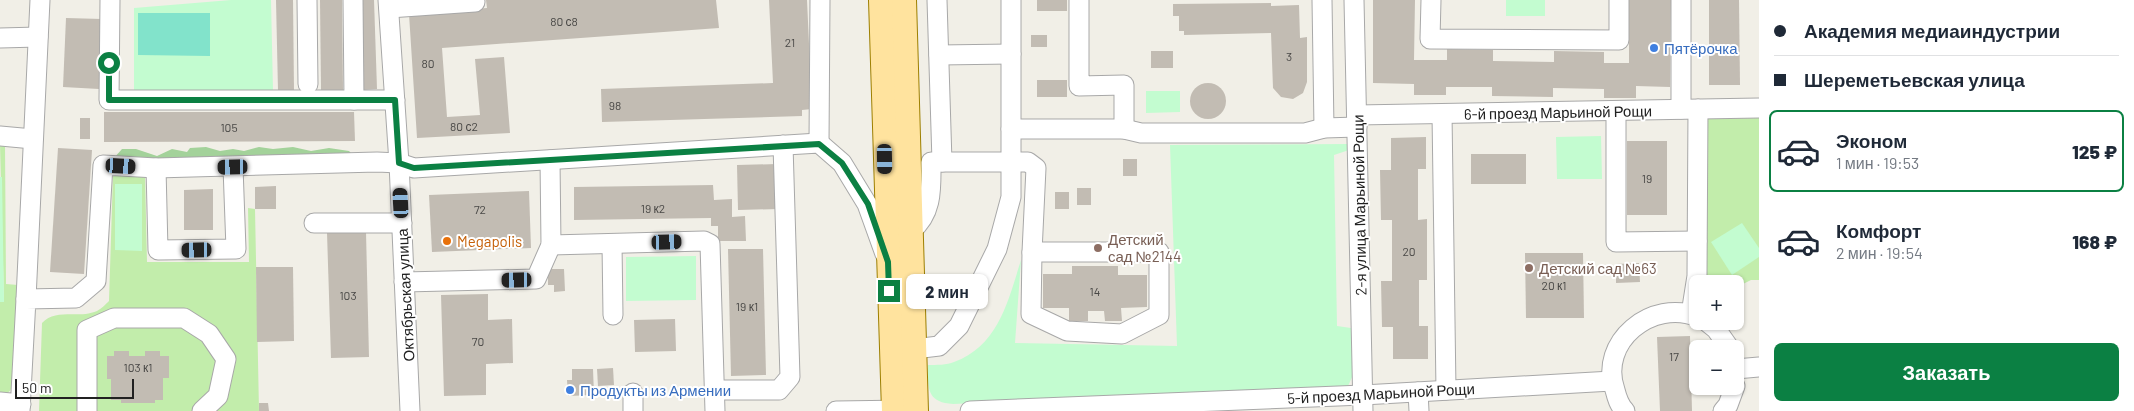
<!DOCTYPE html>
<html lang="ru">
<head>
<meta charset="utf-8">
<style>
  :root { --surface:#fff; --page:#f2f2f3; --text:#1f2937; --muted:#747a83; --line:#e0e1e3; --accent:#0b8043 }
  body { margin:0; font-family:Barlow,sans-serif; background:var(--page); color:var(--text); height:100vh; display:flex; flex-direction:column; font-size:19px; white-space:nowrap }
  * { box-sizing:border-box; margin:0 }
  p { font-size:16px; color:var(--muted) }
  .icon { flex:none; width:28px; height:28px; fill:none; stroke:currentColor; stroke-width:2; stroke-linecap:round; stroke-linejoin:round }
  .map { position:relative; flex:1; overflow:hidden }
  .panel { display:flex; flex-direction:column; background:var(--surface); width:375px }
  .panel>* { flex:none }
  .guide { display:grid; align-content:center; height:110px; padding:0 15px; background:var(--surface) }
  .fabs { position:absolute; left:1689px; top:275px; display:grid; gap:10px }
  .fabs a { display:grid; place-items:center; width:55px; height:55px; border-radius:8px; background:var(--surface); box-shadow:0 1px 4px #0004; font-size:25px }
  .scale { position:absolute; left:15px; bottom:12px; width:119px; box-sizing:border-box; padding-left:5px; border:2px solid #212121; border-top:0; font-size:14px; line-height:18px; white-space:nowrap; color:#212121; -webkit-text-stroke:4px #fff; paint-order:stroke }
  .end { position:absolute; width:22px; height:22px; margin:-11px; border:6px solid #0b8043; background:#fff; box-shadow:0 0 0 2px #fff }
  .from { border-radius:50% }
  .bubble { position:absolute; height:35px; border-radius:8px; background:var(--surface); box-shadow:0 1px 4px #0004; font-size:16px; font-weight:800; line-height:35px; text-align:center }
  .car { position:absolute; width:15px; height:30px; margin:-15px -8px; border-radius:6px; box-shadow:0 0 4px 1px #0007; background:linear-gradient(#222 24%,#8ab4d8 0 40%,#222 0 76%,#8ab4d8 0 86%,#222 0) }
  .guide b { display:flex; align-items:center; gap:18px; height:48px; font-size:19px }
  .guide b+b { border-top:1px solid var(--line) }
  .guide i { width:12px; height:12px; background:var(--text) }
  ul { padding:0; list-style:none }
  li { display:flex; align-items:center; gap:15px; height:82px; margin:0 10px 8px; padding:0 5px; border:2px solid transparent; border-radius:8px }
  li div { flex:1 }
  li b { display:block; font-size:19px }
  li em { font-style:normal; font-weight:800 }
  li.on { border-color:var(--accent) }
  li>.icon { width:45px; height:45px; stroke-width:1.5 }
  .cta { display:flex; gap:10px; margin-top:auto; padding:10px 15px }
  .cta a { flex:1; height:58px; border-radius:8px; background:var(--accent); color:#fff; font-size:20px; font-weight:800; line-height:58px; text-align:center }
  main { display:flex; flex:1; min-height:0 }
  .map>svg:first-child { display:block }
</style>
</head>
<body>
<main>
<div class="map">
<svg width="1759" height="411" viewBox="0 0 1759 411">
  <rect width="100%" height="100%" fill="#f1efe7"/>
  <g fill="#c2edab">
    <path d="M1759,118V280H1751L1735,288V284H1702L1703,119Z"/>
    <path d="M0,144L5,145L6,284L18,285L12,388C9,392 6,396 0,395V302H4Z"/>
    <path d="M113,175H145L147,262H249L248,208L255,209L259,411H39L42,323C56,308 79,319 97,311C101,309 106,304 109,301Z"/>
  </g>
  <path fill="#a3d29a" d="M206,147L220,151L233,149L244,151L259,147L273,149L293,147L311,151L329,148L349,151L356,158L351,168L114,158L122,149H136L157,156L172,149L187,152L190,148Z"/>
  <g fill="#c3fcd0">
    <path d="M231,0H271L273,91L134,92V8Z"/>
    <rect x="1506" y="0" width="39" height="16"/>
    <path d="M1146,91H1180V112L1146,113Z"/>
    <path d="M1601,136L1602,179H1557L1556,137Z"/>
    <path d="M1349,144V150L1334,155L1337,326L1351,328L1353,375L1348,386L1334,388L953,404C926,402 928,388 928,365C936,365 947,365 954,362C999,345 1008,301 1021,260L1015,343L1177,346L1170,145Z"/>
    <path d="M0,177H2L4,302H0Z"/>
    <path d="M115,184H142V251L115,250Z"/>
    <path d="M1742,223L1759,248V257L1732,275L1711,242Z"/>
    <path d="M696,256V300L626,301V257Z"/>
  </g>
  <path fill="#82e3cb" d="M138,13H210V56L138,55Z"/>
  <g fill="#c2bcb3">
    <path d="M276,0H293L294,91H278Z"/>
    <path d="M320,0H342L343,90L321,91Z"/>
    <path d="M359,0H374L377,89L363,90Z"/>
    <path d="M486,0H716L719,28L442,48L447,117L480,115L475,59L504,57L510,133L417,138L409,14L487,8Z"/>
    <path d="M769,0H807L812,109L802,110V116L602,122L601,89L773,83Z"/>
    <rect x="1037" y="0" width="30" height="11"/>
    <path d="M1373,0H1415L1414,60H1447V49L1493,50V61L1554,62V51L1604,52V63H1629V0H1671L1670,87L1636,86V98H1604V89L1553,88V97L1492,96V87H1446V95H1414V84L1373,83Z"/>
    <path d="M1709,0H1739L1740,85H1709Z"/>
    <path d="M1271,3V6L1299,5L1300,38L1307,37V82L1303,93L1293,99L1281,97L1273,88L1271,33L1184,35V31H1179V16H1173V4Z"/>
    <path d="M66,18L102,19L99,89L63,87Z"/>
    <rect x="1031" y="35" width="16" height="12"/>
    <rect x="1151" y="51" width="22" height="17"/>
    <rect x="1037" y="80" width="30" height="17"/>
    <circle cx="1208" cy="101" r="18"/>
    <path d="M104,112H354L355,141L104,142Z"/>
    <rect x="80" y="118" width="10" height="21"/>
    <path d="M1426,137V169H1418V220L1427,219V280H1419V326H1428V359H1393V327H1382L1381,281H1392V220H1381L1380,170H1391V138Z"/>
    <rect x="1627" y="141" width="40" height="74"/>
    <path d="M58,148L92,150L84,274L50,272Z"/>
    <rect x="1471" y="154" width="55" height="30"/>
    <rect x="1123" y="159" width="14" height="17"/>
    <path d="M777,164L778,209L738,210L737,165Z"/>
    <path d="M713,185L714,200L732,199V217L745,216L746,241H718V226H711V218L574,220V187Z"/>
    <path d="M276,186V209H255V187Z"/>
    <rect x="1077" y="188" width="14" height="17"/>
    <path d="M213,189V230H184V190Z"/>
    <path d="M529,191L531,248L432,252L429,195Z"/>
    <rect x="1055" y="192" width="14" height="17"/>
    <path d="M366,232L369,357L331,358L327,233Z"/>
    <path d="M728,249H763L766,375L731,376Z"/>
    <path d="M1525,253H1583L1584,318H1526Z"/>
    <path d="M1639,263L1640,282L1616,283V264Z"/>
    <path d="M1072,266H1118V275H1147V307L1121,308L1122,321H1105L1104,311H1088V321H1069V308H1043V274H1072Z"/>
    <path d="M256,267H293L294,341L257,342Z"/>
    <path d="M548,269H564L565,291L554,292V285H548Z"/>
    <path d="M488,294V320L512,319L513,363L486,364V395L444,396L441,295Z"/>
    <path d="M675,319L676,351L635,352L634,320Z"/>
    <path d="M1690,336L1692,411H1660L1657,337Z"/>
    <path d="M114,351H129V356H145V351H160V356H169V378H163V400H155V403H121V400H111V379H107V356H114Z"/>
    <path d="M613,368L614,385L598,386L597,369Z"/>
    <path d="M572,369H593L594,395L568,396L567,380H572Z"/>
    <path d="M259,403H268L269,411H259Z"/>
  </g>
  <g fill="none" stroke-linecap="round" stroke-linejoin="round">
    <defs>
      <g id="minor">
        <path d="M110,0L109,100H395"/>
        <path d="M307,0L308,84"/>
        <path d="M353,0L354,100"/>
        <path d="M388,0L399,163L410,411"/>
        <path d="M937,0L942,162"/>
        <path d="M1079,0V86L1124,85V129"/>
        <path d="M1322,0L1324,128"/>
        <path d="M1354,0L1363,411"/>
        <path d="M1431,0L1430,39L1619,40V0"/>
        <path d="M389,8L475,2"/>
        <path d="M0,38L38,37"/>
        <path d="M939,55L1011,54"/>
        <path d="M1681,109V0"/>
        <path d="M1616,111V242L1697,241"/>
        <path d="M1442,114L1446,390"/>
        <path d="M1357,115L1759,108"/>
        <path d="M1011,129H1124L1141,133H1305L1324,128L1357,127"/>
        <path d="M0,136L33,139"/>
        <path d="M819,143L820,0"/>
        <path d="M156,168L158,250L236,249L233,167"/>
        <path d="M314,223H402"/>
        <path d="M911,231C933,213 931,188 931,162H1028L1036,168L1032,252"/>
        <path d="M612,244L613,315"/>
        <path d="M551,245L704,241L710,244L715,411"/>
        <path d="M1032,252H1159V315L1122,334L1067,331L1031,314Z"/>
        <path d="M404,282L536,279L551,245L550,160"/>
        <path d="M26,299L40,0"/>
        <path d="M1691,314L1697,276L1698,109"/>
        <path d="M1706,321L1716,329L1730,349"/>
        <path d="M914,349L939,346L959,326L997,249L1011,197V0"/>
        <path d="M1736,369L1759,367"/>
        <path d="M714,390H779L790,377L783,145"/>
        <path d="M1418,392L1419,411"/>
        <path d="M633,393V411"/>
        <path d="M0,402L21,404"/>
        <path d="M20,411L26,299L76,298L96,281L103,165L156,168L377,162L399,163L414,168L819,143L842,163L867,204L885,254"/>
        <path d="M87,411V330L114,318H184L209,334L226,359L218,396L202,411"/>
        <path d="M836,411L906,410"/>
        <path d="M970,411L1363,395L1612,381"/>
        <path d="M1625,411C1619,405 1617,398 1615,390C1598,342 1652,298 1698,317"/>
        <path d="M1723,411L1728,405L1735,386"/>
      </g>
      <g id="major">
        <path d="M881,0L894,411"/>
        <path d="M904,0L916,411"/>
      </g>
    </defs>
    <use href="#minor" stroke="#a8a8a8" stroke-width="21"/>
    <use href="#major" stroke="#9d7f00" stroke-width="26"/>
    <use href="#minor" stroke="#fff" stroke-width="19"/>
    <use href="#major" stroke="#ffe39e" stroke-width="24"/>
  </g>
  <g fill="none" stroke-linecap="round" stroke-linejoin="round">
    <path stroke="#0b8043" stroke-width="6" d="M109,63V100H395L399,163L414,168L819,144L842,163L868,204L888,262L889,291"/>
  </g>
  <g fill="#3f7fe0" stroke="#fff" stroke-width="2">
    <circle cx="1654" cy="48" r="5"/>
    <circle cx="570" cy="390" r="5"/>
  </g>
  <circle fill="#e8710a" stroke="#fff" stroke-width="2" cx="447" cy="241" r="5"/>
  <g fill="#8d6e63" stroke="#fff" stroke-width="2">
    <circle cx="1098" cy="248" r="5"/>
    <circle cx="1529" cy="268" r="5"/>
  </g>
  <g text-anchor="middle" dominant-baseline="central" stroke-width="4" stroke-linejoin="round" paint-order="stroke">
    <g font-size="12" fill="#494846">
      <text x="564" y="21">80 с8</text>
      <text x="790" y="42">21</text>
      <text x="1289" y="56">3</text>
      <text x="428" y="63">80</text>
      <text x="615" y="105">98</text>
      <text x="464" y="126">80 с2</text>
      <text x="229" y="127">105</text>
      <text x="1647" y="178">19</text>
      <text x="653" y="208">19 к2</text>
      <text x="480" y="209">72</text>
      <text x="1409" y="251">20</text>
      <text x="1554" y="285">20 к1</text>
      <text x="1095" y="291">14</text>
      <text x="348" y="295">103</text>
      <text x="747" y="306">19 к1</text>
      <text x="478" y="341">70</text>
      <text x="1674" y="356">17</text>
      <text x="138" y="367">103 к1</text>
    </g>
    <g font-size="15" fill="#366cbe" stroke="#fff" text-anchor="start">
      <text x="1664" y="48">Пятёрочка</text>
      <text x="580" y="390">Продукты из Армении</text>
    </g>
    <g font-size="15" fill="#212121" stroke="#fff">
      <text transform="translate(1558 112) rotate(-1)">6-й проезд Марьиной Рощи</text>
      <text transform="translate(1359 205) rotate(-91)">2-я улица Марьиной Рощи</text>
      <text transform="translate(405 295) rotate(-93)">Октябрьская улица</text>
      <text transform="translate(1381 393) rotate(-3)">5-й проезд Марьиной Рощи</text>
    </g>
    <g font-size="15" fill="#785e54" stroke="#fff" text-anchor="start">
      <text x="1108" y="239">Детский<tspan x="1108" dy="17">сад №2144</tspan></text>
      <text x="1539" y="268">Детский сад №63</text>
    </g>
    <g font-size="15" fill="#c56008" stroke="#fff" text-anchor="start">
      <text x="457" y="241">Megapolis</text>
    </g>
  </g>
</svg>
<div class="fabs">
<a>+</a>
<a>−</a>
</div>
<div class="scale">50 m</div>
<i class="end from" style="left:109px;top:63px"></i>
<i class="end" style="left:889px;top:291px"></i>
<div class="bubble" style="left:906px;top:274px;width:82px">2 мин</div>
<i class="car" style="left:885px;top:159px;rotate:179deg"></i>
<i class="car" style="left:121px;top:166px;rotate:93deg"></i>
<i class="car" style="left:233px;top:167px;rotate:269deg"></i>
<i class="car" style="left:401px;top:203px;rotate:357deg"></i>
<i class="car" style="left:667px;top:242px;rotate:88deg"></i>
<i class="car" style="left:197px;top:250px;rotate:269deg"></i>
<i class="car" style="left:517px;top:280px;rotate:269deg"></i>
</div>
<section class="panel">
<div class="guide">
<b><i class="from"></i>Академия медиаиндустрии</b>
<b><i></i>Шереметьевская улица</b>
</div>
<ul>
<li class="on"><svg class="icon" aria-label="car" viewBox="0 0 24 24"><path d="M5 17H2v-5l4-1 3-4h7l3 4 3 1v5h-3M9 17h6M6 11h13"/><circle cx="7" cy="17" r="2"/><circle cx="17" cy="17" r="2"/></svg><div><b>Эконом</b><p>1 мин · 19:53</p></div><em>125 ₽</em></li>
<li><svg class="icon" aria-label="car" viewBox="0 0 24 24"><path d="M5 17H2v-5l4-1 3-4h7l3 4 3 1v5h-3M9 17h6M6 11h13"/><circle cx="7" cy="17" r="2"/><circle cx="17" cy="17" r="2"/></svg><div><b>Комфорт</b><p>2 мин · 19:54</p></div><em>168 ₽</em></li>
</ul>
<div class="cta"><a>Заказать</a></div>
</section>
</main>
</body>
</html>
